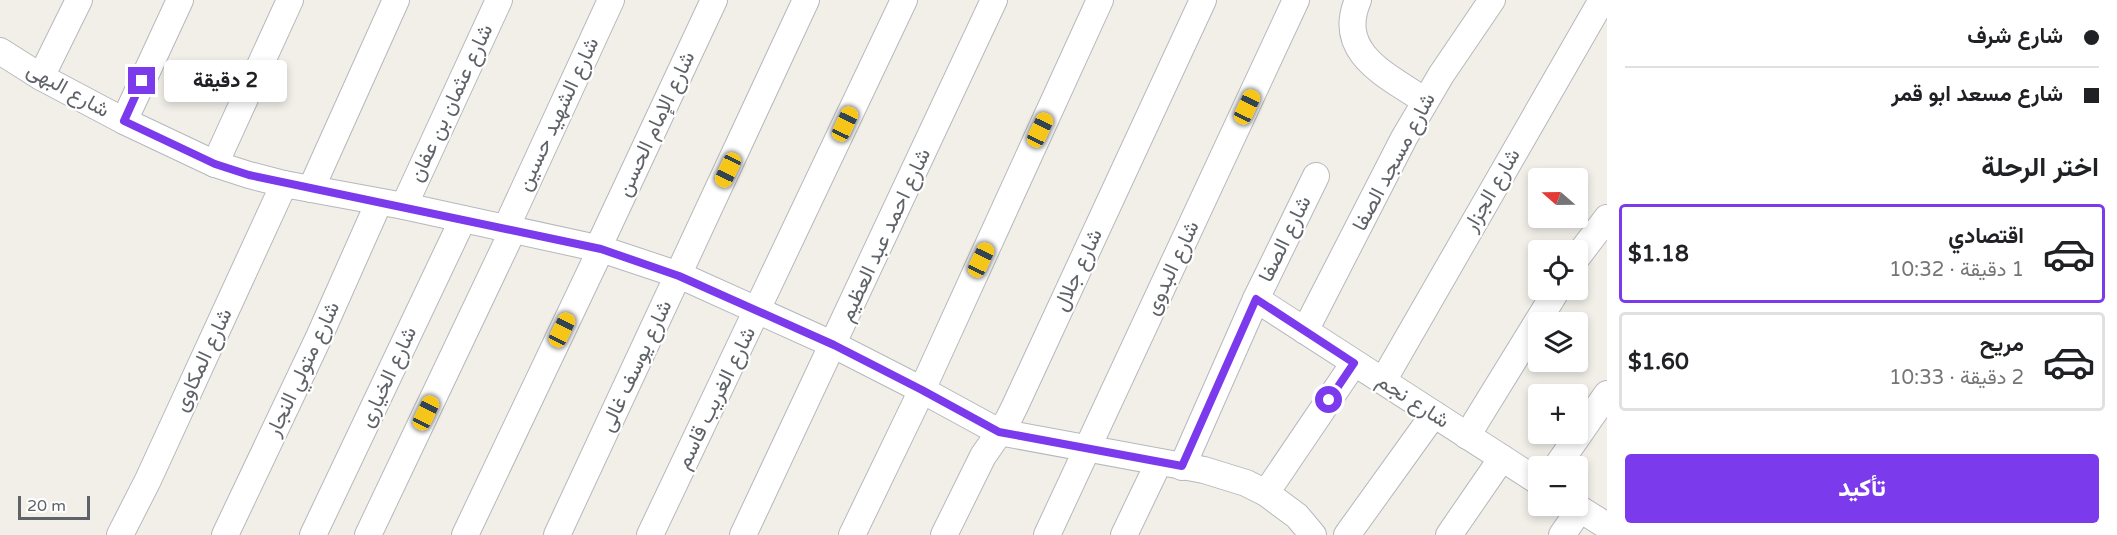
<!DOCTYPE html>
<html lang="ar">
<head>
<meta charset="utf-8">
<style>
  :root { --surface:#fff; --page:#f6f6f6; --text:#202124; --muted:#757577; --line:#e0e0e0; --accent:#7c3aed }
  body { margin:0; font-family:"Varela Round",Vazirmatn,sans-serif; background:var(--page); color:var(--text); direction:rtl; height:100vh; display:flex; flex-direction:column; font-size:22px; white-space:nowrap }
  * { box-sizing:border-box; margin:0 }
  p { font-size:20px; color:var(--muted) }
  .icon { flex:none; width:33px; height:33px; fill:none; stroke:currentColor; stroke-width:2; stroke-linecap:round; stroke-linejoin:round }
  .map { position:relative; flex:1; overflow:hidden; direction:ltr }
  .panel { display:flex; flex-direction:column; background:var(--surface); width:510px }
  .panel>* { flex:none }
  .hud { display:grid; align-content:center; height:132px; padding:0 18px; background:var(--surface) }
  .needle { width:39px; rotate:290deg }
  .buttons { position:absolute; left:1528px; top:168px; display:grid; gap:12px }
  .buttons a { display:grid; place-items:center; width:60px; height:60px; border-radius:6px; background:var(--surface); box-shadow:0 3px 9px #0003; font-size:30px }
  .scale { position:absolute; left:18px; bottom:15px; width:72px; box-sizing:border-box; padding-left:6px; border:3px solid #5f6368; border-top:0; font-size:16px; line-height:21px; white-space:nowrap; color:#5f6368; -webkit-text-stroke:4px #fff; paint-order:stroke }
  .end { position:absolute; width:27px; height:27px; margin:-14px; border:8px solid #7c3aed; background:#fff; box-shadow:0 0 0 3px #fff }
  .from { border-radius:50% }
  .bubble { position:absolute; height:42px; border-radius:6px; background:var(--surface); box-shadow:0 3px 9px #0003; font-size:20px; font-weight:800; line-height:42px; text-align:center; direction:rtl }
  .car { position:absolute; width:18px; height:36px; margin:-18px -9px; border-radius:8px; box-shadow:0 0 4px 2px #0007; background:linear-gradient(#f5c518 24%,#345 0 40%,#f5c518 0 76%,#345 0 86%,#f5c518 0) }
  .hud b { display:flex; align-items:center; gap:21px; height:57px; font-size:22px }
  .hud b+b { border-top:2px solid var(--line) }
  .hud i { width:15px; height:15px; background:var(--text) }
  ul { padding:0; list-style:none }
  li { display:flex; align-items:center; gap:18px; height:99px; margin:0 12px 9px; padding:0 6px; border:3px solid var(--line); border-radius:6px }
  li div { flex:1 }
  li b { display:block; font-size:22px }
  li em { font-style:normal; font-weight:800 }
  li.current { border-color:var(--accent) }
  li>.icon { width:54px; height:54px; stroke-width:1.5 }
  h2 { padding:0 18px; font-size:27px; line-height:72px }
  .primary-button { display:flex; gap:12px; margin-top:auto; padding:12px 18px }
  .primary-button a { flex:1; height:69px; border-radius:6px; background:var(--accent); color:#fff; font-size:24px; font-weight:800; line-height:69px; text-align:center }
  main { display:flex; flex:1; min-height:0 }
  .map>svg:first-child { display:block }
</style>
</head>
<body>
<main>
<section class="panel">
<div class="hud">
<b><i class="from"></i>شارع شرف</b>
<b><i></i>شارع مسعد ابو قمر</b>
</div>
<h2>اختر الرحلة</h2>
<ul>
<li class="current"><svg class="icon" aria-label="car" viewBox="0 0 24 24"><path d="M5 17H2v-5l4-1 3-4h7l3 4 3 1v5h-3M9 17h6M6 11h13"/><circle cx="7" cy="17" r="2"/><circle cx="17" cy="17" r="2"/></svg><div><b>اقتصادي</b><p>1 دقيقة · 10:32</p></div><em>$1.18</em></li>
<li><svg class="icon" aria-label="car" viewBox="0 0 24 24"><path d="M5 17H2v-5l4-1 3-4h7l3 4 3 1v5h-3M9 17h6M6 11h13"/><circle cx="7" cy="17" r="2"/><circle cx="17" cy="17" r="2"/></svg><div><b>مريح</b><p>2 دقيقة · 10:33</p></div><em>$1.60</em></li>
</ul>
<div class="primary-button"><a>تأكيد</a></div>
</section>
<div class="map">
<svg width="1607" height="535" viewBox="0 0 1607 535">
  <rect width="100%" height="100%" fill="#f1efe8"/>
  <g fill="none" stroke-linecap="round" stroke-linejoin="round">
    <defs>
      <g id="minor">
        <path d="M1358,0C1335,54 1389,76 1425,101"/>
        <path d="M0,51L41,77L124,121L215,164L249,175L284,184L404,206L601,249L679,275L834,345L922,390L999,432L1204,470L1246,483L1266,493L1297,516L1313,535"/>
        <path d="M41,77L79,0"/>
        <path d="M124,121L180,0"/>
        <path d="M215,164L290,0"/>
        <path d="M311,189L396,0"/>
        <path d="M404,206L499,0"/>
        <path d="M506,228L611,0"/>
        <path d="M598,248L714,0"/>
        <path d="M1578,256L1607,218"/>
        <path d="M1256,299L1539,482"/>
        <path d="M1305,331L1404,138L1441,75L1492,0"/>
        <path d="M1383,381L1602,0"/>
        <path d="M1467,436L1557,290"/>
        <path d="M1557,466L1607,394"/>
        <path d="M1182,467L1256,299L1316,176"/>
        <path d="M1266,493L1354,363"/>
        <path d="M1575,506L1607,526"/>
        <path d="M120,535L148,480L284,184"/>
        <path d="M225,535L319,337L379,202"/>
        <path d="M313,535L463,219"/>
        <path d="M368,535L513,230"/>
        <path d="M465,535L601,249"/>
        <path d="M557,535L806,0"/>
        <path d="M650,535L904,0"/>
        <path d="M743,535L994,0"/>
        <path d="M852,535L922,390L1100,0"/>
        <path d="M944,535L983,456L1008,420L1015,406L1203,0"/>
        <path d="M1047,535L1296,0"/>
        <path d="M1124,535L1159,462"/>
        <path d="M1347,535L1434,414"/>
        <path d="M1449,535L1502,458"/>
        <path d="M1562,535L1580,509"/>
      </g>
    </defs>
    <use href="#minor" stroke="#b5b8bc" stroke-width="28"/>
    <use href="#minor" stroke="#fff" stroke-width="26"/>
  </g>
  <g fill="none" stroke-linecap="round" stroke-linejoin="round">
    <path stroke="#7c3aed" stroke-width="8" d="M142,81L124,121L215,164L249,175L601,249L679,276L834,345L922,390L999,432L1182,466L1256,299L1354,363L1329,400"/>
  </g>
  <g text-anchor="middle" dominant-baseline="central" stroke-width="4.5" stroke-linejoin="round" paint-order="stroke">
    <g font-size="21" fill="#5f6368" stroke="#fff">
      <text transform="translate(68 90) rotate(29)">شارع البهى</text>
      <text transform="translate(451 103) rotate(-65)">شارع عثمان بن عفان</text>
      <text transform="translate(558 114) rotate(-65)">شارع الشهيد حسين</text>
      <text transform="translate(656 124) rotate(-65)">شارع الإمام الحسن</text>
      <text transform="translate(1394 162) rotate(-62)">شارع مسجد الصفا</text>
      <text transform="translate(1492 190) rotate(-60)">شارع الجزار</text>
      <text transform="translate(885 235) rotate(-65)">شارع احمد عبد العظيم</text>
      <text transform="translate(1285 239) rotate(-64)">شارع الصفا</text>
      <text transform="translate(1172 268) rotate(-65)">شارع البدوى</text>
      <text transform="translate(1078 270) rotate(-65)">شارع جلال</text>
      <text transform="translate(203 360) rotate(-65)">شارع المكاوى</text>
      <text transform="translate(636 366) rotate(-65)">شارع يوسف غالى</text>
      <text transform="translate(303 369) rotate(-65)">شارع متولي النجار</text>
      <text transform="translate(388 377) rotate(-65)">شارع الخيارى</text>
      <text transform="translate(716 398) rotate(-64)">شارع الغريب قاسم</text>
      <text transform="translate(1413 401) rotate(33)">شارع نجم</text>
    </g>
  </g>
</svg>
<div class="buttons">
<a><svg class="needle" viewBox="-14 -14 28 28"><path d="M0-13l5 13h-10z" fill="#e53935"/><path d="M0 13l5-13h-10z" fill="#757577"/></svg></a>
<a><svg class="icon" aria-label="locate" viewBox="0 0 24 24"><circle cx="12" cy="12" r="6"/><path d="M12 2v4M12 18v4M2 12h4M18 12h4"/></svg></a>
<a><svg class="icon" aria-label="layers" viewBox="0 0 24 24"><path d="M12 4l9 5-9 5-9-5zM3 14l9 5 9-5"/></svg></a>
<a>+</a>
<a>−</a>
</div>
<div class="scale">20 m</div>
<i class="end from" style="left:1329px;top:400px"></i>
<i class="end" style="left:142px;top:81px"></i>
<div class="bubble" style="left:164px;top:60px;width:123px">2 دقيقة</div>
<i class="car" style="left:1247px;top:107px;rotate:25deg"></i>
<i class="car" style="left:845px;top:124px;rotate:25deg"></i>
<i class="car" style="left:1040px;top:130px;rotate:25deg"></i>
<i class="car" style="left:728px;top:170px;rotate:205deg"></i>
<i class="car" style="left:981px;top:260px;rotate:25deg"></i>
<i class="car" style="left:562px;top:330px;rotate:26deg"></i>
<i class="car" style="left:426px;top:413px;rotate:26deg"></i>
</div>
</main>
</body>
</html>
